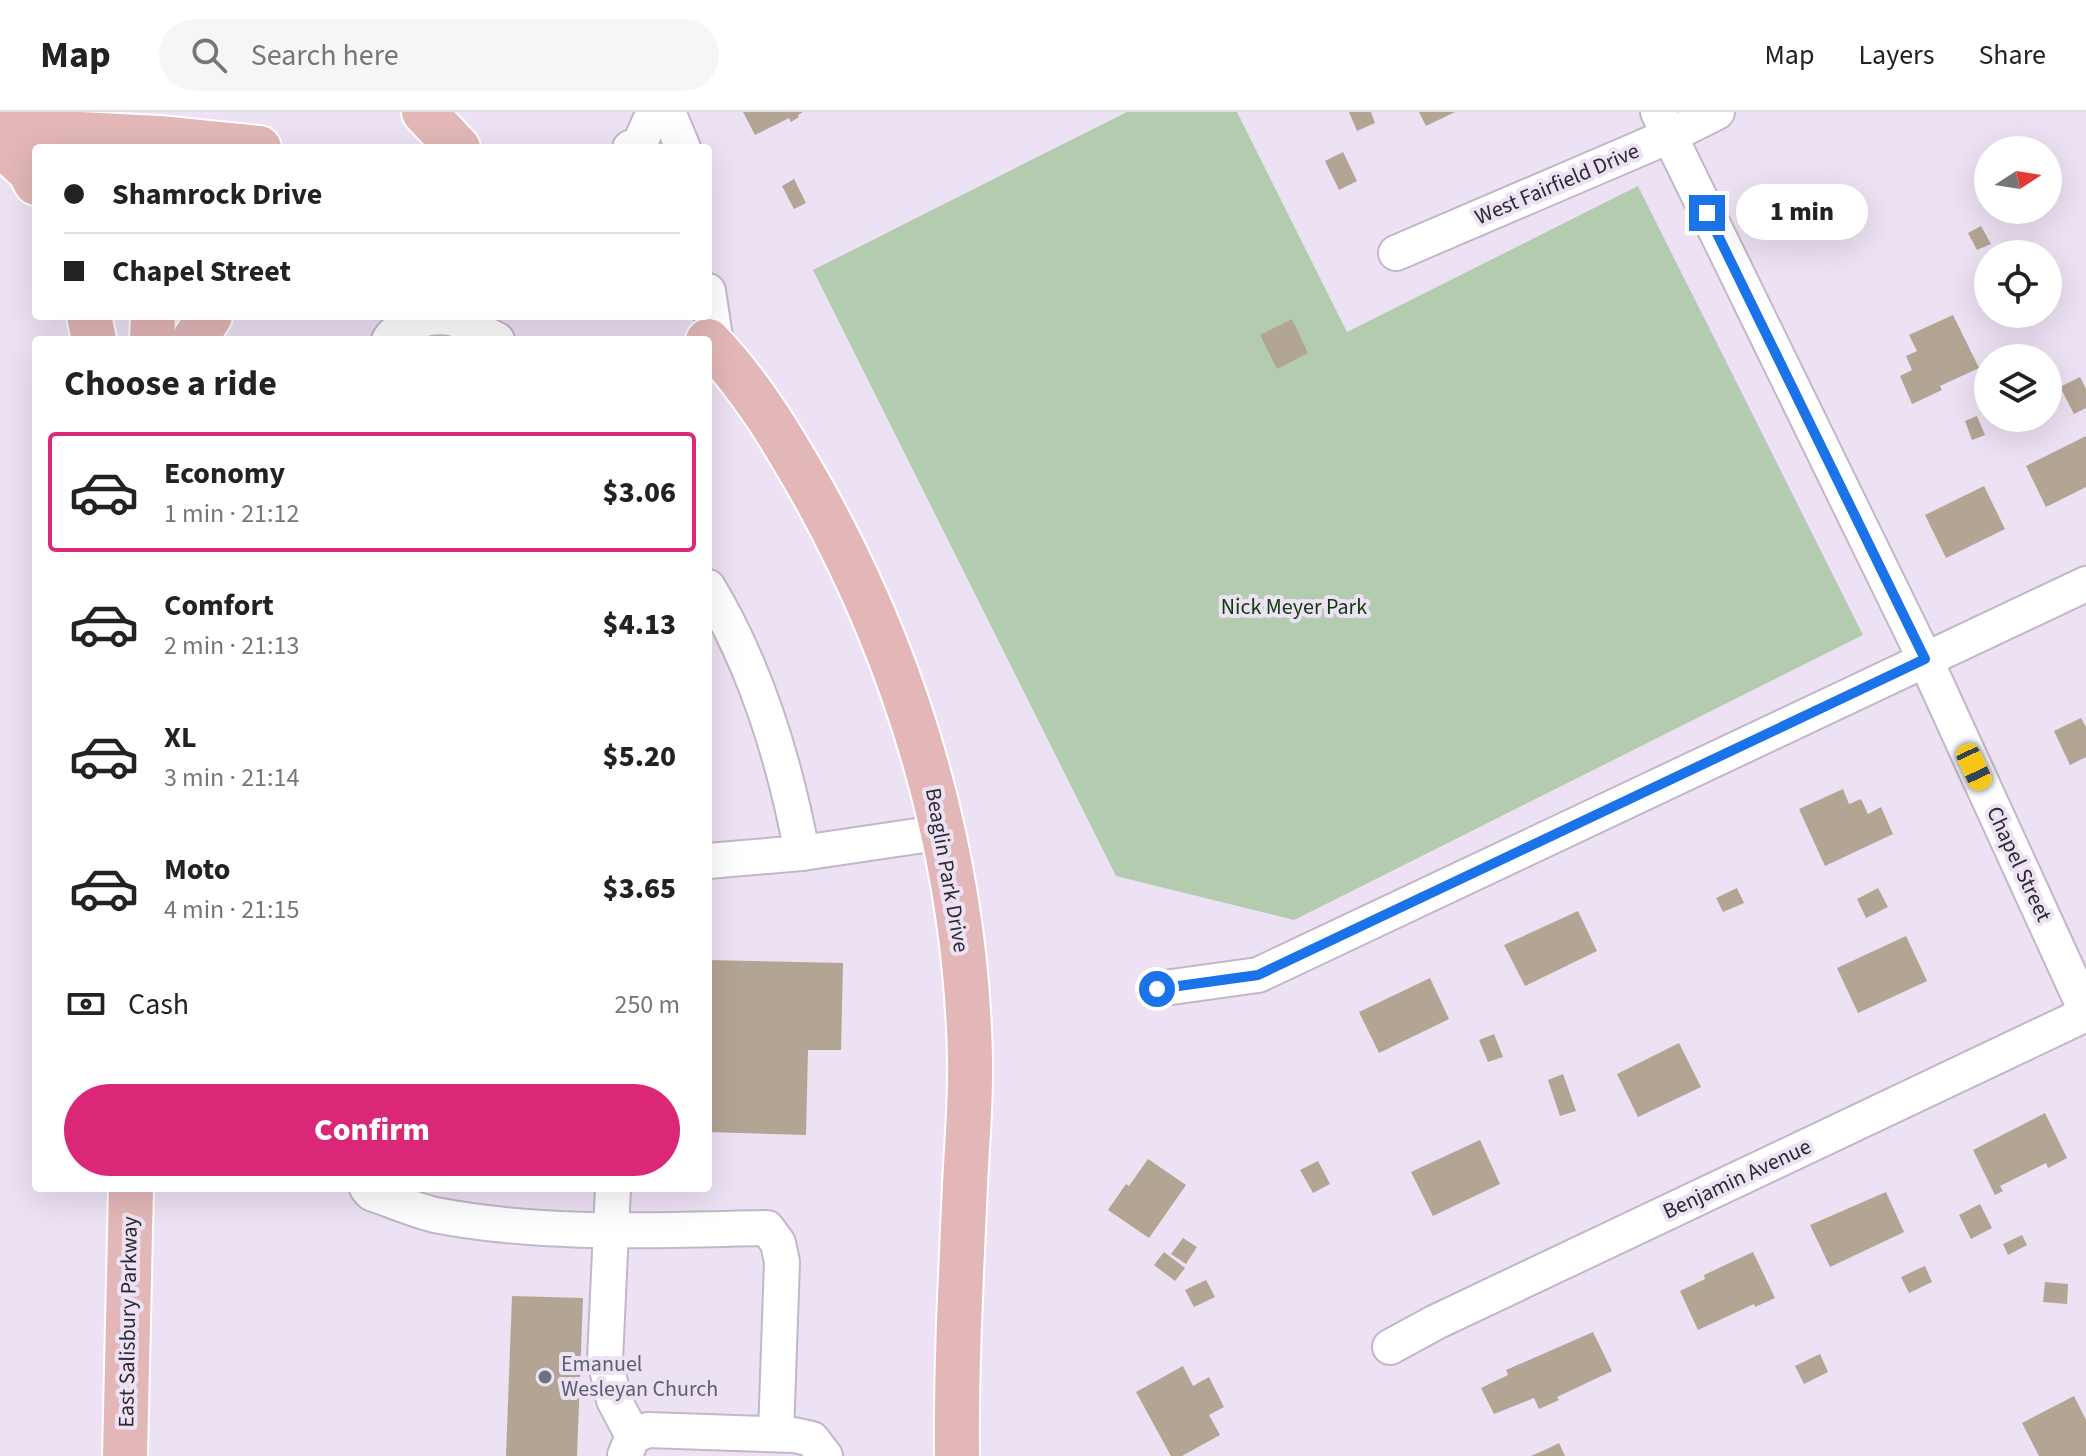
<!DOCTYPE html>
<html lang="en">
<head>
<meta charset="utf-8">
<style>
  :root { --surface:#fff; --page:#f6f6f6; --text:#222; --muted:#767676; --line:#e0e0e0; --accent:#db2777 }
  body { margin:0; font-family:"Source Sans 3",sans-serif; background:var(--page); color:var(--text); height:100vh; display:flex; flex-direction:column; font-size:30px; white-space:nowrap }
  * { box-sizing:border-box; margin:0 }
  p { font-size:26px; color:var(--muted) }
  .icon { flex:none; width:44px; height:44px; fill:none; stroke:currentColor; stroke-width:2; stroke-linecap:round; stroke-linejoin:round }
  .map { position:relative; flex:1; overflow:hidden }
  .details { position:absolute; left:32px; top:224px; width:680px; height:856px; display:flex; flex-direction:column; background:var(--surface); border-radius:8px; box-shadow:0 8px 32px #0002 }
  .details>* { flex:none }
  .hud { position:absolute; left:32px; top:32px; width:680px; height:176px; border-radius:8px; box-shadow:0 8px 32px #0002; display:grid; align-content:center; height:176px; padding:0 32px; background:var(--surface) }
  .needle { width:52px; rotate:78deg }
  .fabs { position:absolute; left:1974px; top:24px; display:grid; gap:16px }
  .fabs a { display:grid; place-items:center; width:88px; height:88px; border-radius:50%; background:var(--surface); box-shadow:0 8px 32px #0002; font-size:40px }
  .end { position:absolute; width:36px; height:36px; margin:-18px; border:10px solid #1a73e8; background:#fff; box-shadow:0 0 0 4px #fff }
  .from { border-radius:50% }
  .bubble { position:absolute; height:56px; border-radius:28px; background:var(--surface); box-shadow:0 8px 32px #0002; font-size:26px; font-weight:800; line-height:56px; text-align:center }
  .car { position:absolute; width:24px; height:48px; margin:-24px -12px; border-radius:10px; box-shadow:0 0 6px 2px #0007; background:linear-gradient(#f5c518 24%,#345 0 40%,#f5c518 0 76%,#345 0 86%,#f5c518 0) }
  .hud b { display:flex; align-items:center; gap:28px; height:76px; font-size:30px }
  .hud b+b { border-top:2px solid var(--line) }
  .hud i { width:20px; height:20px; background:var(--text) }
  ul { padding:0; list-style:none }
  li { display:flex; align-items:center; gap:24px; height:120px; margin:0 16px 12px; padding:0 16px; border:4px solid transparent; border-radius:8px }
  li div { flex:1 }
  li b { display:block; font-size:30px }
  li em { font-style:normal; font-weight:800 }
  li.selected { border-color:var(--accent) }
  li>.icon { width:72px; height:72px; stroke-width:1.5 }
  h2 { padding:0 32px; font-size:36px; line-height:96px }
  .pay { display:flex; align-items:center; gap:20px; height:88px; padding:0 32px; font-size:30px }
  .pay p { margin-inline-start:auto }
  .action { display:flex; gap:16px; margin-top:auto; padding:16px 32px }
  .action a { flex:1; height:92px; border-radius:48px; background:var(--accent); color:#fff; font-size:32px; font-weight:800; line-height:92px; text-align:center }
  header { display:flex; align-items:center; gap:48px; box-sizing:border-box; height:112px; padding:0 40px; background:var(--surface); border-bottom:2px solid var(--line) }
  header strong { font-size:38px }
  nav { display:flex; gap:44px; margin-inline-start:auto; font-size:28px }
  .search { width:560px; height:72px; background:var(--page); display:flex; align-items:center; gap:20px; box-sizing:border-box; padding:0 28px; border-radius:44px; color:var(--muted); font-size:30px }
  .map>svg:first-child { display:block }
</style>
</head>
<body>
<header>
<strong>Map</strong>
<div class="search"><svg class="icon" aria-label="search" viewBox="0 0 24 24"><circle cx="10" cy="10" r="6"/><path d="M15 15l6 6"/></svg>Search here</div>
<nav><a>Map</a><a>Layers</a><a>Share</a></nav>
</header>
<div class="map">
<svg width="2086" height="1344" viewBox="0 0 2086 1344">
  <rect width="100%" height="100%" fill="#ede1f4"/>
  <path fill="#b3cbaf" d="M1127,0H1237L1347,220L1638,74L1863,523L1294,808L1116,764L813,158Z"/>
  <g fill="#b3a594">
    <path d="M743,0H803L798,3L799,5L791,10L789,6L755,23Z"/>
    <path d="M1349,0H1371L1375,11L1357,19Z"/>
    <path d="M1419,0H1455L1426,14Z"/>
    <path d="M1343,40L1357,69L1339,78L1325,49Z"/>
    <path d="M794,67L806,91L794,97L782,74Z"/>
    <path d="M1981,114L1991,132L1977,138L1968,121Z"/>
    <path d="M1953,203L1979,256L1940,274L1942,278L1912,292L1900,264L1912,258L1906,244L1917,239L1909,223Z"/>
    <path d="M1292,207L1308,241L1277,257L1260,223Z"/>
    <path d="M2080,265L2086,277V296L2074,302L2060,275Z"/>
    <path d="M1977,304L1985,323L1972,328L1965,309Z"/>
    <path d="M2086,324V375L2046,395L2026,354Z"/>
    <path d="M1984,374L2005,417L1946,446L1925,403Z"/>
    <path d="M2081,606L2086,615V645L2070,653L2054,619Z"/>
    <path d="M1843,677L1849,692L1861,687L1868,702L1881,695L1893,722L1825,754L1799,697Z"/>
    <path d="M1737,776L1744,791L1723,800L1716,786Z"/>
    <path d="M1878,776L1888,795L1866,806L1857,787Z"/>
    <path d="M1578,799L1597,839L1525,874L1504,833Z"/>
    <path d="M1906,824L1927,869L1858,901L1837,856Z"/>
    <path d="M708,848L843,851L841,938H808L806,1023L708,1020Z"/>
    <path d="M1430,866L1449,907L1379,941L1359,900Z"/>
    <path d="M1494,922L1503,945L1488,950L1479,928Z"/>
    <path d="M1679,931L1701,975L1638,1005L1617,962Z"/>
    <path d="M1563,962L1576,999L1560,1004L1548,968Z"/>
    <path d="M2045,1001L2067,1046L2048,1056L2046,1051L2000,1074L2003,1079L1995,1083L1973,1038Z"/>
    <path d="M1480,1028L1500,1072L1433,1104L1411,1060Z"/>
    <path d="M1148,1047L1186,1073L1149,1126L1108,1098L1126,1072L1129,1074Z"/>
    <path d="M1318,1049L1330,1072L1313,1081L1300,1058Z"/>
    <path d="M1886,1080L1904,1120L1830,1155L1810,1113Z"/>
    <path d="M1980,1092L1992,1116L1971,1127L1959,1103Z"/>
    <path d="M2022,1123L2027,1133L2008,1143L2003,1132Z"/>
    <path d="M1183,1126L1197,1135L1186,1152L1171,1142Z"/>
    <path d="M1164,1140L1185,1156L1175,1169L1154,1153Z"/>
    <path d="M1753,1140L1775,1186L1755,1195L1754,1192L1698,1218L1680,1179L1705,1167L1704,1163Z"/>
    <path d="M1925,1154L1932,1170L1909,1181L1901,1165Z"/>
    <path d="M1206,1168L1215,1185L1194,1195L1185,1178Z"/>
    <path d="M2045,1170L2068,1172L2067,1192L2043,1190Z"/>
    <path d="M512,1184L583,1186L577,1344H506Z"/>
    <path d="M1593,1220L1612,1259L1557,1285L1559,1288L1539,1297L1534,1286L1494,1302L1481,1276L1508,1263L1506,1258Z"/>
    <path d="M1820,1242L1828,1260L1804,1272L1795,1254Z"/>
    <path d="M1183,1254L1193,1274L1209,1265L1224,1295L1209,1303L1220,1323L1182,1344H1171L1136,1280Z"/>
    <path d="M2074,1284L2086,1308V1344H2039L2022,1311Z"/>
    <path d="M1559,1331L1565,1344H1531L1547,1337Z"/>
  </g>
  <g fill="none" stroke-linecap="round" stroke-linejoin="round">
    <defs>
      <g id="minor">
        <path d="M668,0L683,36"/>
        <path d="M1658,0L1925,547L2086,899"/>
        <path d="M630,36L639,33L654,0"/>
        <path d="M1396,141L1669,24L1717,0"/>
        <path d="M708,179L717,238"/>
        <path d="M389,228C402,209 436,201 458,208C471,212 484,222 497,228"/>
        <path d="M708,475C756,555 785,650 802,741"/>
        <path d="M708,749L802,741L944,720"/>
        <path d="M1157,877L1258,863L2086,472"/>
        <path d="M367,1076L371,1081C392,1088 414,1098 435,1103C544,1124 657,1118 767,1116L778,1131L782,1150L776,1322"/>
        <path d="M613,1076L605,1248L614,1288L633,1324"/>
        <path d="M1390,1235L1436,1210L2086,902"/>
        <path d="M625,1343L633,1324L648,1318L794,1323L812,1327L825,1344"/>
      </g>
      <g id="major">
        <path d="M424,0L458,36"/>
        <path d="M0,18L159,26L259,36"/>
        <path d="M0,32L29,58L36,71"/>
        <path d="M89,204L94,228"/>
        <path d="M152,228L153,204"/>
        <path d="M194,228L210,204"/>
        <path d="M708,229C751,273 784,329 814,382C910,555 966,748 970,946C971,988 967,1031 965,1073C961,1163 956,1254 957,1344"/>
        <path d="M125,1344L131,1076"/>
      </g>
    </defs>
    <use href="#minor" stroke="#c2b7ca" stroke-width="38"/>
    <use href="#major" stroke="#fff" stroke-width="48"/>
    <use href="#minor" stroke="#fff" stroke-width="34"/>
    <use href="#major" stroke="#e3b7b8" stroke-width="44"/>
  </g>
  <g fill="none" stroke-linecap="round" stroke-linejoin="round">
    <path stroke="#1a73e8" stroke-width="10" d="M1157,877L1258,863L1925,547L1707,101"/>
  </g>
  <circle fill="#6b7280" stroke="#ede1f4" stroke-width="3" cx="545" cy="1265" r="8"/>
  <g text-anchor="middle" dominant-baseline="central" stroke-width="8" stroke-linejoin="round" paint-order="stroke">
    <g font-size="22" fill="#2d2930" stroke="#ede1f4">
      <text transform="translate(1557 72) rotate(-23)">West Fairfield Drive</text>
      <text transform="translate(2019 752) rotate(65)">Chapel Street</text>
      <text transform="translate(947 758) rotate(80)">Beaglin Park Drive</text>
      <text transform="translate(1737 1067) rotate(-25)">Benjamin Avenue</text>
      <text transform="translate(128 1210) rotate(-89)">East Salisbury Parkway</text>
    </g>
    <g font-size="22" fill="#103a0a" stroke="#ede1f4">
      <text x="1294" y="495">Nick Meyer Park</text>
    </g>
    <g font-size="22" fill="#5b616d" stroke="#ede1f4" text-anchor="start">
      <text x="561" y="1252">Emanuel<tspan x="561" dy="25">Wesleyan Church</tspan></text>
    </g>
  </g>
</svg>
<div class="fabs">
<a><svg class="needle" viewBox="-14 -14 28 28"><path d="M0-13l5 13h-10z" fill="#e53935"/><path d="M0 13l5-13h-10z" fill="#767676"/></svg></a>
<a><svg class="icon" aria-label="locate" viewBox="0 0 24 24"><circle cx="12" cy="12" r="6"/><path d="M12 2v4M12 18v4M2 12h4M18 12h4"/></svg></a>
<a><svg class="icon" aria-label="layers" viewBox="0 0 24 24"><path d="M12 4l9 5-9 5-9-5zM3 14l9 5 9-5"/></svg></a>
</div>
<i class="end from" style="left:1157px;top:877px"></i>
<i class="end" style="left:1707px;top:101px"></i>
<div class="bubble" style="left:1736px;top:72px;width:132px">1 min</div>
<i class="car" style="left:1974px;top:655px;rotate:155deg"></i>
<div class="hud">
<b><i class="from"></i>Shamrock Drive</b>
<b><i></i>Chapel Street</b>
</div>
<section class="details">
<h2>Choose a ride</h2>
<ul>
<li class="selected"><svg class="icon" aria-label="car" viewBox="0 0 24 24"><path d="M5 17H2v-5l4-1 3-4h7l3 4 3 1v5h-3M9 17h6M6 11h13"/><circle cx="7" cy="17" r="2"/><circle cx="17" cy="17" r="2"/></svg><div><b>Economy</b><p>1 min · 21:12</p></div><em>$3.06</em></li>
<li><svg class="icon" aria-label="car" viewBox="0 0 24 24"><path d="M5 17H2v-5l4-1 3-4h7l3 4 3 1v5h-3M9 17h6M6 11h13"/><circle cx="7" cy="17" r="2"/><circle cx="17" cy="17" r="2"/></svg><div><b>Comfort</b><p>2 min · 21:13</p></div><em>$4.13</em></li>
<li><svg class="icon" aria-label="car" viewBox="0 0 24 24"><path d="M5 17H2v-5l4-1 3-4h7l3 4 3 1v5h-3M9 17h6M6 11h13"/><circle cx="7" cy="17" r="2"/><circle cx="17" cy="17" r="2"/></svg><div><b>XL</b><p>3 min · 21:14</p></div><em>$5.20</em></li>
<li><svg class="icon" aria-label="car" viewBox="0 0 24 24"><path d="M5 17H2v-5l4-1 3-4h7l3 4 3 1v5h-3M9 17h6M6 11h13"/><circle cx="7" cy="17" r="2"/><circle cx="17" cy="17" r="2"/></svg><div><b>Moto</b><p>4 min · 21:15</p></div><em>$3.65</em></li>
</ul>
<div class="pay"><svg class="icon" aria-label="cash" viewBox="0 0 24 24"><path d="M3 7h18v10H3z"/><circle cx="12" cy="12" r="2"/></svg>Cash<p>250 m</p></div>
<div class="action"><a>Confirm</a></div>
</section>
</div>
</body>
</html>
